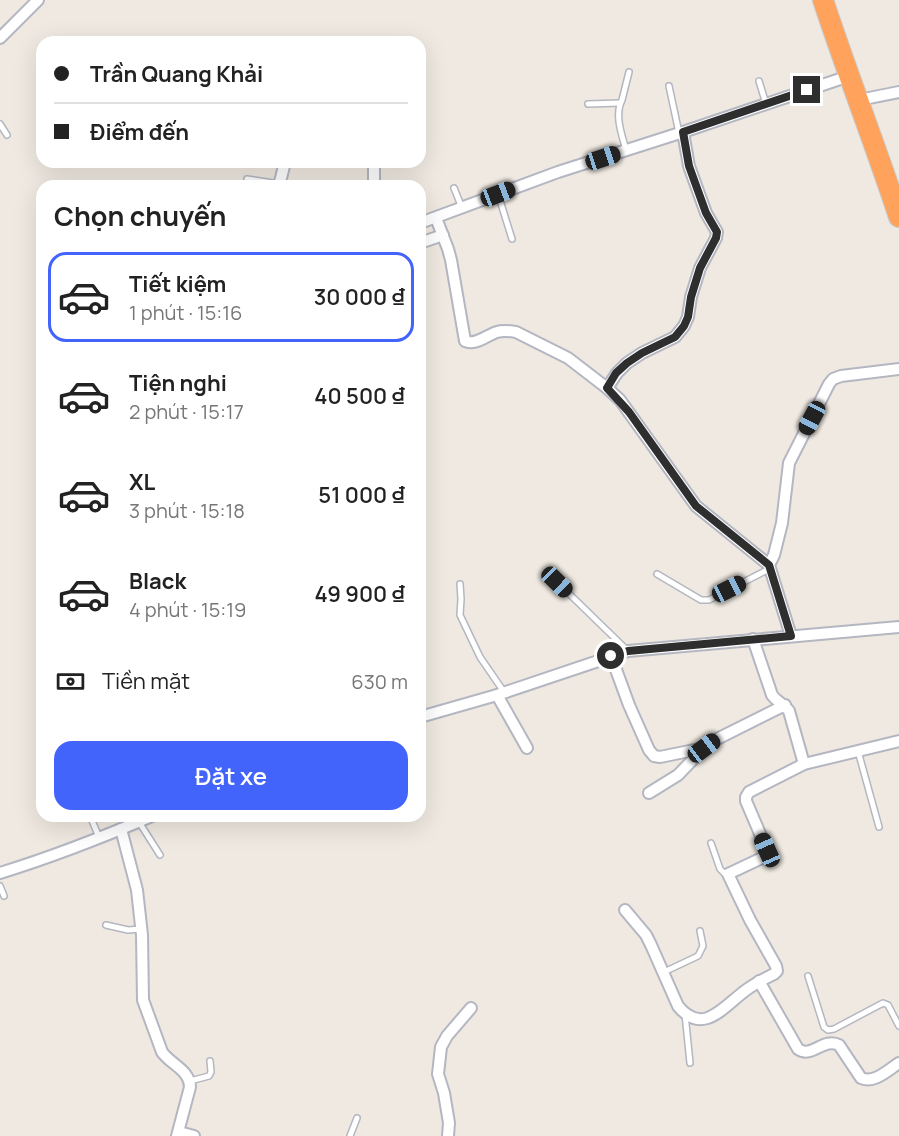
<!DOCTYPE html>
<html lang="vi">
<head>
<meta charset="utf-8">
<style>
  :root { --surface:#fff; --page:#f2f2f2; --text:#222; --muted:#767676; --line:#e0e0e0; --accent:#4264fb }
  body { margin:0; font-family:Manrope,sans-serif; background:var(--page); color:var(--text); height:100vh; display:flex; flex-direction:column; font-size:22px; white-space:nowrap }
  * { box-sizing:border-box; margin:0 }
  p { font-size:20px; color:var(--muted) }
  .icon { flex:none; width:33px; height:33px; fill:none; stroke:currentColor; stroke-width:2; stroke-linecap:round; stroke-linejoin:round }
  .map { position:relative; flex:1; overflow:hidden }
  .sheet { position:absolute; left:36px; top:180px; width:390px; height:642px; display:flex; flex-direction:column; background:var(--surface); border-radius:18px; box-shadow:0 6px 24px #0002 }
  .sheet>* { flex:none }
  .banner { position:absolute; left:36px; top:36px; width:390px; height:132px; border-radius:18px; box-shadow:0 6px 24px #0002; display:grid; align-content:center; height:132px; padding:0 18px; background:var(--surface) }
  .end { position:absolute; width:27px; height:27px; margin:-14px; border:8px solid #2e2e2e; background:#fff; box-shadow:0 0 0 3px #fff }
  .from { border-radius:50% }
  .car { position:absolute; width:18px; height:36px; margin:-18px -9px; border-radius:8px; box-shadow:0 0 4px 2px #0007; background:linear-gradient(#222 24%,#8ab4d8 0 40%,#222 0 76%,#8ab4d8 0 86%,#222 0) }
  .banner b { display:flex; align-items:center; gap:21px; height:57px; font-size:22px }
  .banner b+b { border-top:2px solid var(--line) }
  .banner i { width:15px; height:15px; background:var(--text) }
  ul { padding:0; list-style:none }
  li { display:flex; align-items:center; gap:18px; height:90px; margin:0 12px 9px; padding:0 6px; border:3px solid transparent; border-radius:18px }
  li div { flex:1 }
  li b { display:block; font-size:22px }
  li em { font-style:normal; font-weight:600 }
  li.selected { border-color:var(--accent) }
  li>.icon { width:54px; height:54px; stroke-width:1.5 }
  h2 { padding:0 18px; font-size:27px; line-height:72px }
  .pay { display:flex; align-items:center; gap:15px; height:66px; padding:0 18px; font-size:22px }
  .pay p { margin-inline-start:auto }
  .primary-button { display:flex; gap:12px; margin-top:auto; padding:12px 18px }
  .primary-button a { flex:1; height:69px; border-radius:18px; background:var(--accent); color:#fff; font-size:24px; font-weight:600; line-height:69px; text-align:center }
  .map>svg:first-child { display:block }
</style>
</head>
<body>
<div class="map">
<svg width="899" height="1136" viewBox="0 0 899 1136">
  <rect width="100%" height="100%" fill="#efe9e1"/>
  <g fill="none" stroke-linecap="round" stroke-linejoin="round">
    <defs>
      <g id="lane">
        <path d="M759,81L766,104"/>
        <path d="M669,86L679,133"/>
        <path d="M588,104L620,103"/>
        <path d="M0,124L7,135"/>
        <path d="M626,150C622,135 614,115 622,100L629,72"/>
        <path d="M247,179L280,184"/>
        <path d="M454,188L462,208"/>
        <path d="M498,194L512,239"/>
        <path d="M657,574L701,600H709L769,569"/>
        <path d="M557,582L627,650"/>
        <path d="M460,584L461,599L460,615L480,657L504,692"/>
        <path d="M858,751L879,827"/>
        <path d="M90,816L99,837"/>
        <path d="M139,822L160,855"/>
        <path d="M711,843L720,869L724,873L728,874"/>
        <path d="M0,886L4,896"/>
        <path d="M106,925L128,930L141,929"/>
        <path d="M664,972L698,956L703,946L700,931"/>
        <path d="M808,976L824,1027L828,1030L834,1029L883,1003L888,1005L899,1026"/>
        <path d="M685,1014L690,1063"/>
        <path d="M190,1081L209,1076L211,1072L210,1061"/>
        <path d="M350,1136L357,1118"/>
      </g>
      <g id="street">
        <path d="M0,38L38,0"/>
        <path d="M859,100L899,92"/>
        <path d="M374,162V186"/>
        <path d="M279,186L285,162"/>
        <path d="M436,218L448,249L451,260L465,341C475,346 487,335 497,332C503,330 509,331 516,332L568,358L607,388L620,400L696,506L769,565"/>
        <path d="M420,223L558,172L683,132L849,76"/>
        <path d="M420,243L443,235"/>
        <path d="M607,388L617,373L627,363L642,353L675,337L684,326L688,317L691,297L700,268L716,238L717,232L706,213L689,166L683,132"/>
        <path d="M791,636L769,565L774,555L782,523L789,463L829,384L833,379L841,376L899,369"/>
        <path d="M753,639L772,695C777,702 784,704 789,711L804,764"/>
        <path d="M611,656L629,705L649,750L654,756L660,757L704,748"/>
        <path d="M497,695L527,748"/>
        <path d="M420,717L497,695L628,651L899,627"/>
        <path d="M649,793L678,775L704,748L717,739L785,705"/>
        <path d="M121,829L137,890L142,935L143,1000L162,1052C170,1064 190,1070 190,1087L177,1136"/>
        <path d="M0,873C52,857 103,837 152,816"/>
        <path d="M625,910L646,935L651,945L678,1006C704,1038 725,1004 749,988C757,982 766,978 774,974L777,971L776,966L750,920L728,874L764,857L767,854V850L746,801V797L749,792L804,764L899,741"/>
        <path d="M759,981L798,1049C812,1059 823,1037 839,1045L861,1078C874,1084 888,1070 899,1063"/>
        <path d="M179,1132L194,1136"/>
        <path d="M448,1136L449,1123L444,1093L438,1074L441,1047L447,1036L471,1008"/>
      </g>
      <path id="highway" d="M823,0C847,73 875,144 899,217"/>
    </defs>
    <use href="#lane" stroke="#b4b7c1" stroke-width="8"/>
    <use href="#street" stroke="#b4b7c1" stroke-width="14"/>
    <use href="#highway" stroke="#c9c9c9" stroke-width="22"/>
    <use href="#lane" stroke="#fff" stroke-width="5"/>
    <use href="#street" stroke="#fff" stroke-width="10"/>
    <use href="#highway" stroke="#ffa35c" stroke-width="20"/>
  </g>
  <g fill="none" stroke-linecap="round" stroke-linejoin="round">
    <path stroke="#2e2e2e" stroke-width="8" d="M611,656L628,651L791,636L769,565L696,506L629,412L607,388L616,373L627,363L642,353L675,337L684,326L688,317L691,297L700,268L716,238L717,232L706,213L689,166L683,132L807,90"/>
  </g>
</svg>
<i class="end from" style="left:611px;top:656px"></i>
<i class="end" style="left:807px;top:90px"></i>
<i class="car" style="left:603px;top:158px;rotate:72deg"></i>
<i class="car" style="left:498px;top:194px;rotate:69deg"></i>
<i class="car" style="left:812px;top:418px;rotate:208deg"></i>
<i class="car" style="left:557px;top:582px;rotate:134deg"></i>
<i class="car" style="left:729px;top:589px;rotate:63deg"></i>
<i class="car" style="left:704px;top:748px;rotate:53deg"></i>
<i class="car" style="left:767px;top:850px;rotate:336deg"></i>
<div class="banner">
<b><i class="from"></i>Trần Quang Khải</b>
<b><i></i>Điểm đến</b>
</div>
<section class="sheet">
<h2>Chọn chuyến</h2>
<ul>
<li class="selected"><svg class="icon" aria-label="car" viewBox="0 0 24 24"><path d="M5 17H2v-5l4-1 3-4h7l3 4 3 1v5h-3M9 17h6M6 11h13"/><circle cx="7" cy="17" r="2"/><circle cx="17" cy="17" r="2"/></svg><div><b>Tiết kiệm</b><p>1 phút · 15:16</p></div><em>30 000 ₫</em></li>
<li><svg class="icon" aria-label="car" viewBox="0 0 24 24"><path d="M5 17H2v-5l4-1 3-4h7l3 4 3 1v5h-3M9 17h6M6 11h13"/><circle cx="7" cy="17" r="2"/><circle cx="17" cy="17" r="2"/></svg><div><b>Tiện nghi</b><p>2 phút · 15:17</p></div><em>40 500 ₫</em></li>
<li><svg class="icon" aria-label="car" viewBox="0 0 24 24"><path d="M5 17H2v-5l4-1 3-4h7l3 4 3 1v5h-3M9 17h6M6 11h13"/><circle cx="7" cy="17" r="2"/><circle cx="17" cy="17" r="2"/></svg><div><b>XL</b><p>3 phút · 15:18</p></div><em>51 000 ₫</em></li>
<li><svg class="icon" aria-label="car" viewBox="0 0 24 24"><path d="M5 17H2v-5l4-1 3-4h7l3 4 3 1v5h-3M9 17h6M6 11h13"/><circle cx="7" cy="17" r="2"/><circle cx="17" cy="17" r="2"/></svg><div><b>Black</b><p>4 phút · 15:19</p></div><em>49 900 ₫</em></li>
</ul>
<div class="pay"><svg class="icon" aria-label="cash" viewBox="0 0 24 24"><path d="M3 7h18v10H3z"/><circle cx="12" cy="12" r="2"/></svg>Tiền mặt<p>630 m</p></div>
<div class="primary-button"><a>Đặt xe</a></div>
</section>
</div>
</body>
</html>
